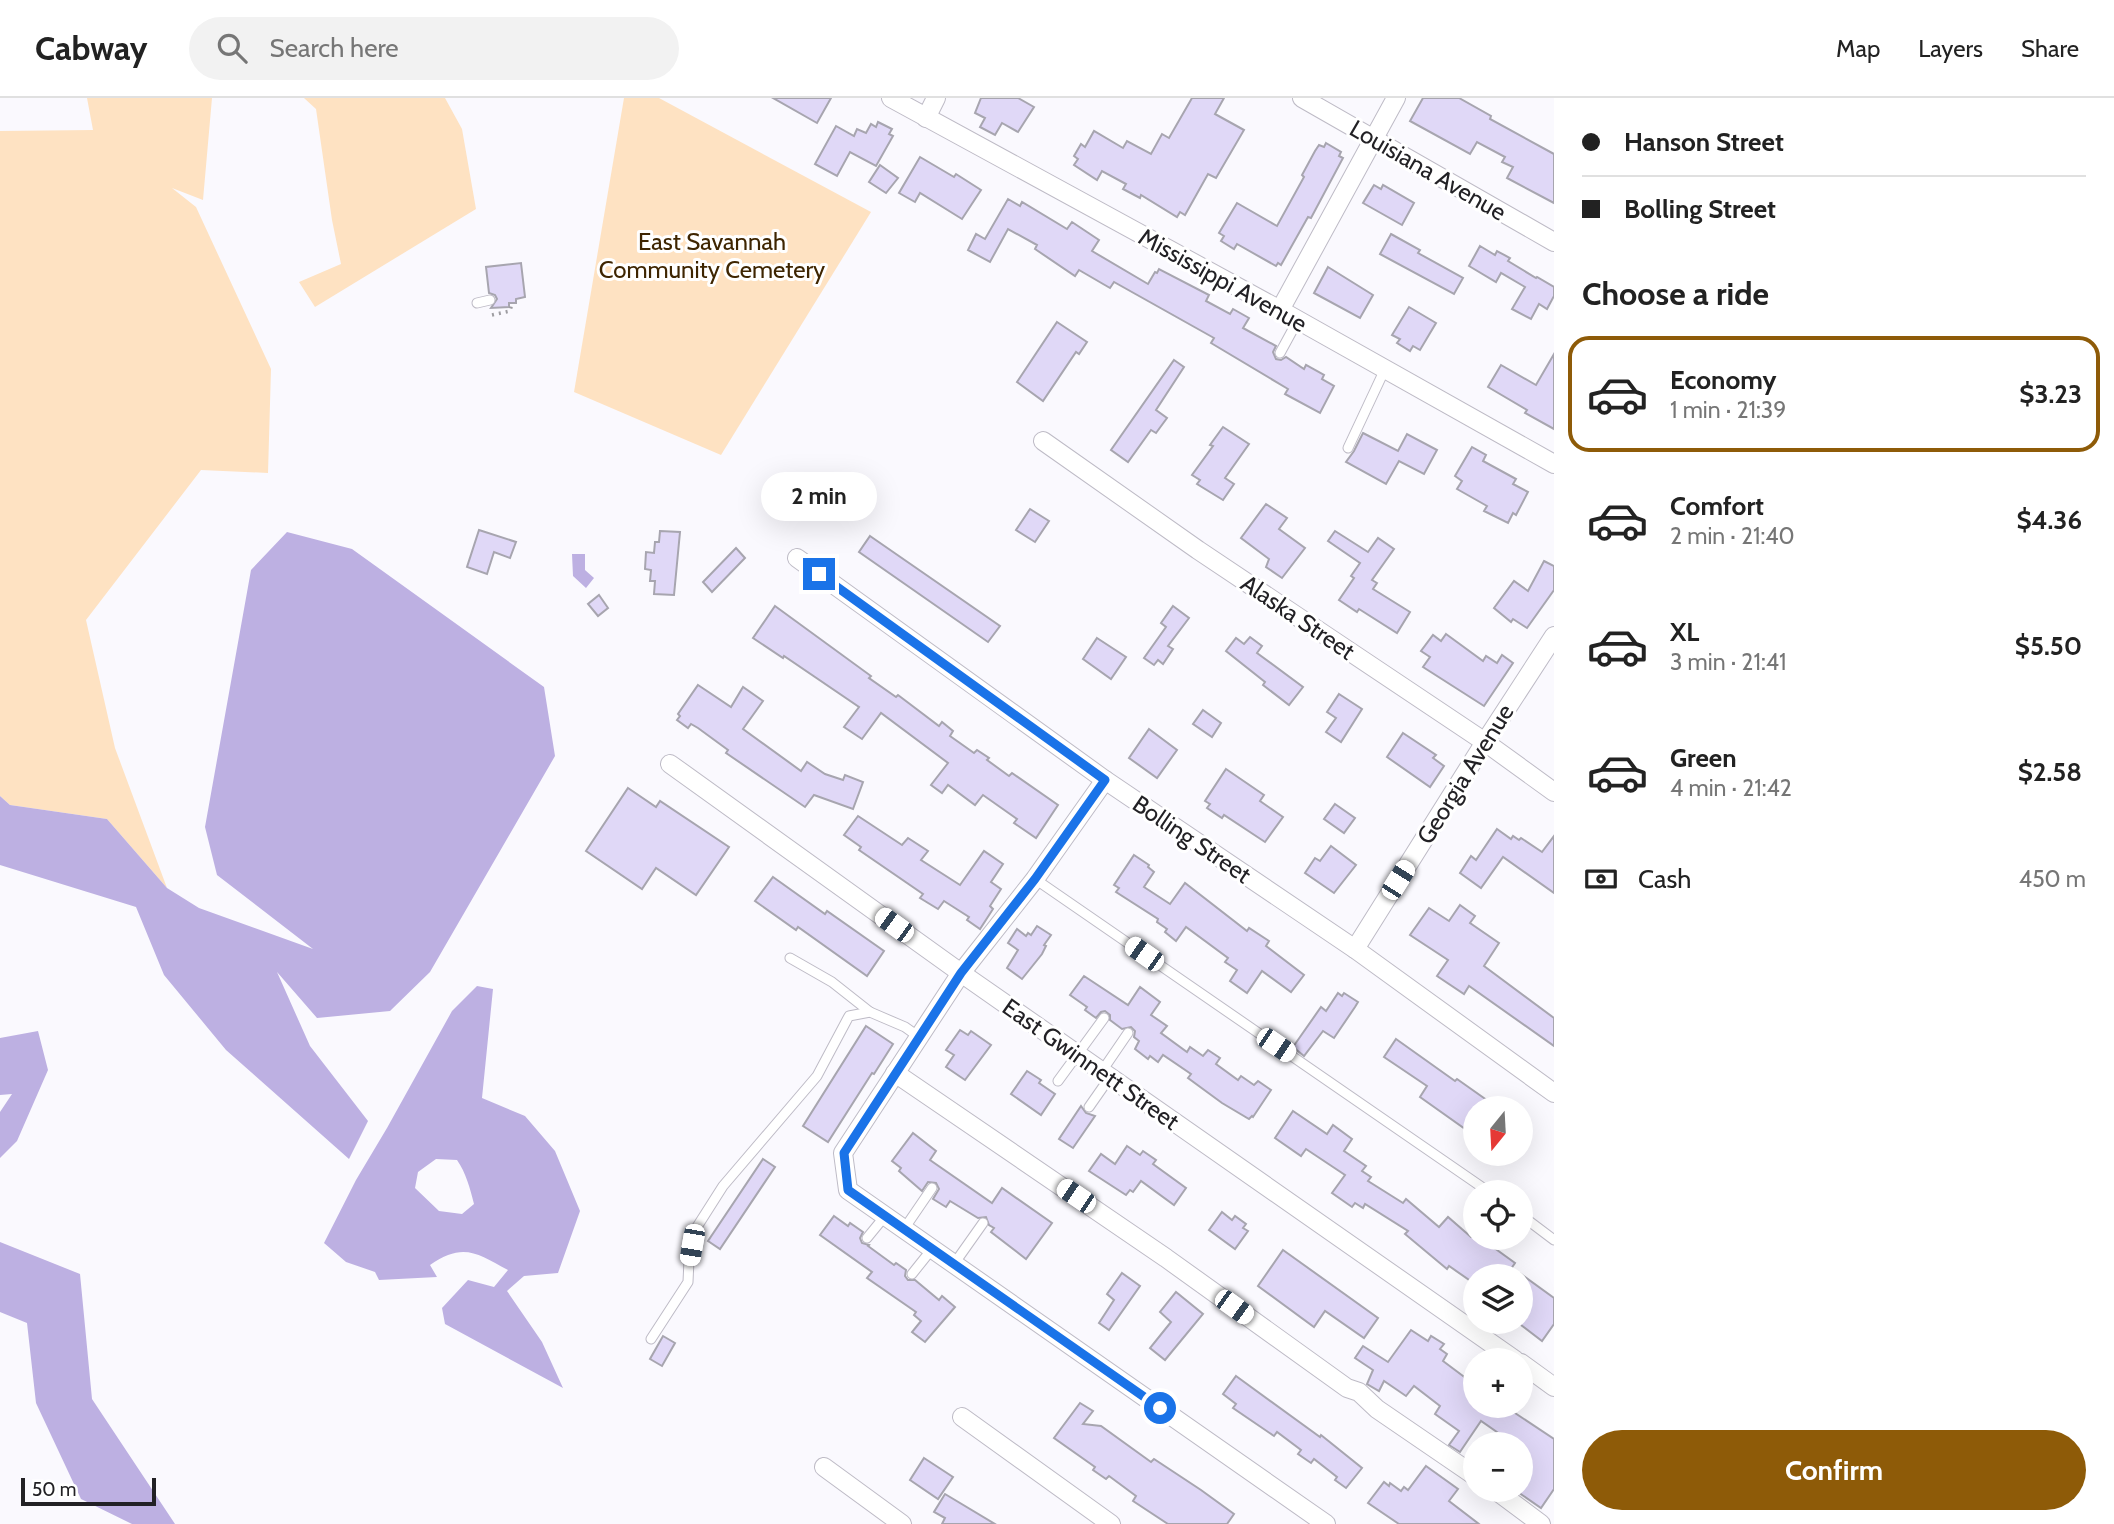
<!DOCTYPE html>
<html lang="en">
<head>
<meta charset="utf-8">
<style>
  :root { --surface:#fff; --page:#f2f2f2; --text:#222; --muted:#767676; --line:#e0e0e0; --accent:#8e5b08 }
  body { margin:0; font-family:Cabin,sans-serif; background:var(--page); color:var(--text); height:100vh; display:flex; flex-direction:column; font-size:26px; white-space:nowrap }
  * { box-sizing:border-box; margin:0 }
  p { font-size:23px; color:var(--muted) }
  .icon { flex:none; width:38px; height:38px; fill:none; stroke:currentColor; stroke-width:2; stroke-linecap:round; stroke-linejoin:round }
  .map { position:relative; flex:1; overflow:hidden }
  .details { display:flex; flex-direction:column; background:var(--surface); width:560px }
  .details>* { flex:none }
  .banner { display:grid; align-content:center; height:154px; padding:0 28px; background:var(--surface) }
  .needle { width:46px; rotate:198deg }
  .fabs { position:absolute; left:1463px; top:998px; display:grid; gap:14px }
  .fabs a { display:grid; place-items:center; width:70px; height:70px; border-radius:50%; background:var(--surface); box-shadow:0 7px 28px #0002; font-size:35px }
  .scale { position:absolute; left:21px; bottom:18px; width:135px; box-sizing:border-box; padding-left:7px; border:4px solid #222125; border-top:0; font-size:19px; line-height:24px; white-space:nowrap; color:#222125; -webkit-text-stroke:5px #fff; paint-order:stroke }
  .end { position:absolute; width:32px; height:32px; margin:-16px; border:9px solid #1a73e8; background:#fff; box-shadow:0 0 0 4px #fff }
  .from { border-radius:50% }
  .bubble { position:absolute; height:49px; border-radius:24px; background:var(--surface); box-shadow:0 7px 28px #0002; font-size:23px; font-weight:800; line-height:49px; text-align:center }
  .car { position:absolute; width:21px; height:42px; margin:-21px -10px; border-radius:9px; box-shadow:0 0 5px 2px #0007; background:linear-gradient(#fff 24%,#345 0 40%,#fff 0 76%,#345 0 86%,#fff 0) }
  .banner b { display:flex; align-items:center; gap:24px; height:66px; font-size:26px }
  .banner b+b { border-top:2px solid var(--line) }
  .banner i { width:18px; height:18px; background:var(--text) }
  ul { padding:0; list-style:none }
  li { display:flex; align-items:center; gap:21px; height:116px; margin:0 14px 10px; padding:0 14px; border:4px solid transparent; border-radius:21px }
  li div { flex:1 }
  li b { display:block; font-size:26px }
  li em { font-style:normal; font-weight:800 }
  li.on { border-color:var(--accent) }
  li>.icon { width:63px; height:63px; stroke-width:1.5 }
  h2 { padding:0 28px; font-size:32px; line-height:84px }
  .pay { display:flex; align-items:center; gap:18px; height:77px; padding:0 28px; font-size:26px }
  .pay p { margin-inline-start:auto }
  .button { display:flex; gap:14px; margin-top:auto; padding:14px 28px }
  .button a { flex:1; height:80px; border-radius:42px; background:var(--accent); color:#fff; font-size:28px; font-weight:800; line-height:80px; text-align:center }
  header { display:flex; align-items:center; gap:42px; box-sizing:border-box; height:98px; padding:0 35px; background:var(--surface); border-bottom:2px solid var(--line) }
  header strong { font-size:33px }
  nav { display:flex; gap:38px; margin-inline-start:auto; font-size:24px }
  .search { width:490px; height:63px; background:var(--page); display:flex; align-items:center; gap:18px; box-sizing:border-box; padding:0 24px; border-radius:38px; color:var(--muted); font-size:26px }
  main { display:flex; flex:1; min-height:0 }
  .map>svg:first-child { display:block }
</style>
</head>
<body>
<header>
<strong>Cabway</strong>
<div class="search"><svg class="icon" aria-label="search" viewBox="0 0 24 24"><circle cx="10" cy="10" r="6"/><path d="M15 15l6 6"/></svg>Search here</div>
<nav><a>Map</a><a>Layers</a><a>Share</a></nav>
</header>
<main>
<div class="map">
<svg width="1554" height="1426" viewBox="0 0 1554 1426">
  <rect width="100%" height="100%" fill="#faf9fe"/>
  <g fill="#fee2c2">
    <path d="M87,0H212L203,102L172,90L196,109L271,271L268,375L201,372L86,522L115,650L167,790L107,721L10,707L0,698V33L93,32Z"/>
    <path d="M304,0H445L462,31L476,111L315,209L299,184L341,166L332,122L316,11Z"/>
    <path d="M624,0H659L871,114L721,357L574,294Z"/>
  </g>
  <g fill="#bdb0e2" fill-rule="evenodd">
    <path d="M287,434L352,451L544,589L555,658L430,874L390,913L317,920L277,874L310,948L368,1023L349,1061L226,952L164,877L136,809L0,767V698L10,707L107,721L167,790L199,810L313,851L217,777L205,729L251,472Z"/>
    <path d="M572,456H585V472L594,480L586,490L573,478Z"/>
    <path d="M477,888L493,891L482,1000L525,1018L555,1053L580,1113L558,1175L524,1178L507,1193L542,1244L563,1290L445,1226L442,1210L468,1182L494,1189L508,1172C477,1155 463,1144 430,1167L437,1179L379,1182L375,1174L346,1164L324,1145L356,1082L387,1030L452,913ZM436,1061L457,1062C466,1075 470,1090 474,1106L462,1116L439,1113L415,1090L418,1074Z"/>
    <path d="M38,933L48,972L17,1043L0,1060V1014L12,996L0,997V940Z"/>
    <path d="M0,1144L80,1176L92,1301L175,1426H132L81,1401L36,1305L27,1225L0,1214Z"/>
  </g>
  <g fill="#e0d8f7" stroke="#a7a5af" stroke-width="2">
    <path d="M773,0H831L817,25Z"/>
    <path d="M981,0H1018L1034,9L1018,34L1002,25L995,37L980,29L985,20L975,15Z"/>
    <path d="M1192,0H1224L1215,16L1244,32L1216,80L1208,76L1185,117L1180,114L1177,119L1141,97L1140,100L1123,91L1126,86L1102,73L1097,82L1074,67L1078,61L1074,58L1081,46L1085,49L1094,33L1123,50L1127,43L1151,56L1162,36L1169,40Z"/>
    <path d="M1423,0H1459L1491,18L1490,21L1554,56V105L1507,80L1513,69L1502,64L1505,59L1477,44L1470,56L1410,23Z"/>
    <path d="M878,24L892,31L889,36L893,38L876,68L850,54L837,78L815,66L836,28L854,38L857,31L866,35L871,26L876,29Z"/>
    <path d="M1326,45L1341,54L1339,58L1343,60L1311,120L1308,119L1281,167L1278,165L1276,168L1237,146L1234,151L1221,143L1224,138L1219,135L1237,105L1277,128L1304,79L1302,77L1315,53L1319,47L1324,49Z"/>
    <path d="M920,59L954,79L956,76L981,92L962,121L920,95L915,104L899,95Z"/>
    <path d="M880,67L898,80L886,95L869,84Z"/>
    <path d="M1374,87L1381,91L1383,87L1414,105L1402,127L1363,105Z"/>
    <path d="M1008,101L1020,108L1022,104L1067,131L1072,124L1099,142L1092,153L1148,186L1155,174L1157,175L1159,171L1209,197L1206,203L1230,216L1233,211L1249,220L1243,230L1276,248L1273,254L1276,261L1281,262L1286,259L1304,271L1306,267L1324,277L1322,281L1334,288L1320,315L1285,296L1288,291L1211,245L1214,240L1114,184L1110,190L1079,172L1075,178L1035,151L1037,147L1008,131L990,164L968,152L976,136L985,141Z"/>
    <path d="M1391,136L1420,152L1418,155L1463,180L1454,196L1380,156Z"/>
    <path d="M1480,148L1495,157L1497,153L1510,160L1508,163L1536,180L1537,179L1554,189V198L1547,211L1539,206L1531,221L1512,211L1525,189L1501,175L1496,184L1469,168Z"/>
    <path d="M521,165L525,199L516,201V205H509V209L491,210L497,201L495,197L489,195L486,169Z"/>
    <path d="M1328,169L1373,197L1360,220L1314,195Z"/>
    <path d="M1409,209L1436,225L1420,252L1413,248L1410,253L1397,245L1400,241L1392,237Z"/>
    <path d="M1057,224L1087,244L1079,256L1076,254L1043,303L1017,284Z"/>
    <path d="M1554,256V331L1525,315L1527,312L1488,289L1501,267L1536,287Z"/>
    <path d="M1174,262L1184,269L1156,312L1167,320L1156,335L1151,332L1128,364L1111,352Z"/>
    <path d="M1223,329L1249,346L1225,380L1234,386L1223,402L1197,386L1200,382L1192,377L1213,348L1210,347Z"/>
    <path d="M1363,335L1398,353L1407,336L1437,352L1424,376L1399,363L1386,386L1346,364L1354,353Z"/>
    <path d="M1472,349L1486,357L1483,363L1516,381L1513,386L1528,394L1516,417L1513,415L1508,425L1484,413L1487,408L1457,391L1462,383L1455,378Z"/>
    <path d="M1266,406L1287,420L1279,431L1305,450L1282,480L1266,469L1269,461L1241,440Z"/>
    <path d="M1030,411L1049,423L1035,444L1016,432Z"/>
    <path d="M479,432L516,444L510,460L494,454L487,476L467,469Z"/>
    <path d="M660,433L680,434L674,497L654,496L655,483H650L651,472L645,471L646,454L654,455L655,444H659Z"/>
    <path d="M1335,433L1368,454L1378,440L1394,451L1372,482L1377,485L1373,491L1410,514L1397,535L1359,511L1357,514L1339,502L1354,480L1351,478L1360,465L1328,443Z"/>
    <path d="M870,438L1000,528L988,544L859,454Z"/>
    <path d="M736,450L745,460L712,494L703,484Z"/>
    <path d="M1544,463L1554,468V492L1527,530L1513,521L1511,524L1494,510L1514,483L1528,493Z"/>
    <path d="M599,497L608,510L598,518L588,506Z"/>
    <path d="M775,508L871,578L869,580L896,599L898,597L939,628L942,624L953,633L950,638L974,655L977,652L989,660L987,662L1009,678L1012,675L1058,707L1036,740L1014,725L1017,721L983,697L975,707L948,687L942,695L931,687L948,665L881,615L862,641L844,629L859,609L784,558L783,560L753,540Z"/>
    <path d="M1173,508L1189,520L1168,548L1173,551L1163,566L1158,562L1154,567L1144,560L1166,529L1161,525Z"/>
    <path d="M1446,536L1483,563L1486,558L1497,565L1502,557L1513,565L1484,608L1423,569L1430,559L1421,553L1433,537L1441,543Z"/>
    <path d="M1250,539L1262,548L1257,555L1303,589L1289,607L1263,587L1265,584L1226,553L1236,540L1244,546Z"/>
    <path d="M1097,540L1126,559L1111,581L1083,561Z"/>
    <path d="M698,587L731,609L743,589L763,603L743,631L801,673L807,664L825,676L843,682L845,677L863,684L853,711L814,697L805,709L726,655L728,652L698,630L691,626L688,630L677,622L680,618L678,616Z"/>
    <path d="M1339,596L1362,611L1341,644L1326,634L1336,620L1327,614Z"/>
    <path d="M1203,612L1221,625L1212,639L1193,626Z"/>
    <path d="M1149,631L1177,652L1157,680L1129,660Z"/>
    <path d="M1403,635L1436,657L1433,660L1444,668L1430,689L1387,659Z"/>
    <path d="M1226,671L1264,697L1260,703L1283,719L1265,744L1224,717L1222,720L1207,710L1210,706L1205,703Z"/>
    <path d="M628,690L656,709L660,703L729,749L696,797L656,770L642,791L586,753Z"/>
    <path d="M1335,706L1355,720L1344,735L1324,721Z"/>
    <path d="M858,718L902,747L908,740L928,753L921,762L960,787L984,753L1003,766L991,784L1001,791L990,808L993,811L980,831L967,822L969,819L944,803L938,811L920,800L923,796L859,752L861,749L844,737Z"/>
    <path d="M1497,731L1511,741L1513,738L1519,742L1521,740L1542,754L1554,738V795L1503,759L1481,790L1460,775L1471,758L1476,762Z"/>
    <path d="M1331,748L1356,767L1334,795L1305,775L1315,760L1320,763Z"/>
    <path d="M1134,757L1149,767L1148,769L1154,774L1144,789L1170,806L1185,785L1247,833L1249,830L1269,843L1266,848L1304,877L1291,894L1262,873L1247,895L1230,883L1237,872L1225,864L1228,860L1186,829L1176,843L1165,834L1167,831L1157,824L1158,821L1116,794L1119,790L1114,787Z"/>
    <path d="M773,779L825,816L827,813L884,853L867,878L798,829L796,832L755,803Z"/>
    <path d="M1460,807L1475,818L1470,825L1499,845L1484,868L1554,920V948L1469,888L1464,896L1437,878L1448,862L1410,837L1429,810L1449,823Z"/>
    <path d="M1037,828L1051,837L1044,847L1046,848L1042,856L1022,881L1007,870L1018,852L1008,845L1017,831L1026,838L1028,835L1031,837Z"/>
    <path d="M1084,878L1128,907L1140,889L1160,904L1151,917L1167,928L1161,935L1187,954L1190,949L1203,958L1208,952L1220,960L1216,966L1238,982L1241,978L1254,987L1258,983L1271,992L1253,1019L1252,1018L1249,1021L1222,1005L1188,980L1191,976L1163,957L1158,964L1150,958L1148,961L1135,951L1139,943L1134,939L1135,933L1131,929L1122,931L1110,922V917L1105,913L1101,914L1096,920L1085,912L1087,909L1070,897Z"/>
    <path d="M1338,895L1342,898L1344,895L1358,904L1355,909L1334,940L1323,933L1304,958L1293,949L1321,909L1326,913Z"/>
    <path d="M866,928L893,946L874,976L872,975L828,1044L803,1028Z"/>
    <path d="M960,932L968,937L971,933L991,947L965,982L946,969L954,957L946,952Z"/>
    <path d="M1396,941L1455,983L1457,981L1498,1010H1475V1038L1420,999L1427,988L1384,959Z"/>
    <path d="M1027,973L1041,982L1039,985L1055,996L1041,1017L1011,996Z"/>
    <path d="M1081,1008L1086,1015L1095,1018L1073,1050L1059,1041Z"/>
    <path d="M1293,1013L1327,1036L1333,1027L1352,1041L1344,1053L1366,1068L1362,1073L1371,1079L1368,1083L1403,1105L1406,1101L1439,1129L1448,1119L1471,1139H1479L1515,1165L1506,1178H1475V1186L1449,1168L1447,1171L1405,1136L1408,1133L1365,1106L1363,1110L1355,1105L1352,1109L1332,1095L1345,1077L1306,1051L1301,1058L1275,1040Z"/>
    <path d="M913,1035L936,1053L930,1062L992,1105L1002,1090L1052,1125L1026,1161L991,1134L994,1130L989,1127L986,1119L978,1120L950,1103L946,1109L933,1101L939,1091L936,1085L928,1084L922,1093L899,1073L901,1070L892,1063Z"/>
    <path d="M1127,1048L1140,1057L1143,1053L1156,1062L1153,1066L1186,1090L1174,1107L1141,1083L1133,1094L1130,1092L1126,1097L1089,1073L1101,1056L1115,1066Z"/>
    <path d="M763,1061L775,1069L720,1151L708,1143Z"/>
    <path d="M1222,1114L1232,1122L1235,1118L1246,1126L1243,1130L1248,1133L1235,1151L1209,1132Z"/>
    <path d="M834,1118L848,1128L850,1125L863,1134L860,1140L862,1145L869,1147L868,1148L894,1167L896,1165L906,1172L905,1178L908,1182H915L939,1202L942,1198L955,1209L925,1244L912,1234L921,1223L914,1217L916,1214L867,1180L872,1174L820,1137Z"/>
    <path d="M1283,1152L1378,1220L1364,1240L1325,1213L1314,1229L1258,1188Z"/>
    <path d="M1122,1175L1140,1188L1109,1232L1099,1225L1114,1202L1107,1196Z"/>
    <path d="M1521,1176L1554,1200V1226L1542,1243L1521,1227Z"/>
    <path d="M1176,1194L1203,1216L1165,1262L1150,1250L1171,1224L1160,1214Z"/>
    <path d="M1411,1232L1428,1243L1431,1238L1444,1246L1440,1251L1447,1256L1443,1263L1475,1287V1307H1503L1554,1341V1391L1541,1410L1515,1392L1521,1391V1346H1499L1504,1339L1481,1323L1460,1354L1449,1347L1459,1333L1435,1316L1440,1308L1414,1288L1406,1298L1384,1283L1379,1293L1367,1286L1373,1272L1355,1260L1363,1248L1388,1264Z"/>
    <path d="M663,1238L675,1245L662,1268L650,1261Z"/>
    <path d="M1236,1278L1320,1339L1321,1337L1362,1370L1346,1390L1335,1382L1337,1379L1314,1361L1311,1365L1298,1356L1301,1352L1277,1334L1274,1338L1233,1310L1236,1306L1223,1296Z"/>
    <path d="M1080,1305L1093,1313L1083,1326L1101,1328L1151,1364L1154,1361L1201,1392L1234,1416L1227,1426H1168L1133,1403L1136,1398L1109,1378L1106,1381L1093,1372L1095,1369L1054,1340Z"/>
    <path d="M924,1360L953,1379L938,1401L910,1382Z"/>
    <path d="M1426,1368L1458,1391L1449,1403L1479,1426H1399L1368,1405L1384,1384L1389,1388L1390,1385L1401,1393L1404,1389L1408,1392Z"/>
    <path d="M945,1396L995,1426H942L945,1420L934,1414Z"/>
  </g>
  <g fill="none" stroke-linecap="round" stroke-linejoin="round">
    <defs>
      <g id="service">
        <path d="M477,205L490,202"/>
        <path d="M1280,255L1298,222"/>
        <path d="M1348,350L1385,271"/>
        <path d="M1035,781L1489,1094"/>
        <path d="M790,860L832,884L870,914"/>
        <path d="M1102,973L1128,935"/>
        <path d="M1058,983L1104,920"/>
        <path d="M1089,1009L1110,979"/>
        <path d="M1521,1117L1554,1142"/>
        <path d="M904,1131L932,1090"/>
        <path d="M867,1140L885,1118"/>
        <path d="M954,1166L983,1125"/>
        <path d="M912,1176L932,1151"/>
        <path d="M651,1241L688,1184L689,1162L695,1132L723,1088L817,978L849,918L870,914L905,929L919,939"/>
      </g>
      <g id="minor">
        <path d="M891,0L1280,212L1554,366"/>
        <path d="M1302,0L1554,144"/>
        <path d="M926,20L936,0"/>
        <path d="M1280,212L1396,0"/>
        <path d="M1043,343L1198,452L1485,644L1554,694"/>
        <path d="M797,460L1105,682L1355,851L1554,995"/>
        <path d="M670,666L961,875L1515,1262"/>
        <path d="M1105,682L1035,781L961,875L843,1055L848,1092L1326,1426"/>
        <path d="M1355,851L1485,644L1554,538"/>
        <path d="M895,975L1166,1160L1347,1290L1359,1294L1377,1311L1475,1378"/>
        <path d="M1521,1265L1554,1289"/>
        <path d="M962,1319L1111,1426"/>
        <path d="M824,1369L902,1426"/>
        <path d="M1494,1391L1541,1426"/>
      </g>
    </defs>
    <use href="#service" stroke="#bebbc6" stroke-width="11"/>
    <use href="#minor" stroke="#bebbc6" stroke-width="20"/>
    <path stroke="#9e9da2" stroke-width="3.5" stroke-dasharray="2 5" stroke-linecap="butt" d="M492,217L510,213L512,205"/>
    <use href="#service" stroke="#fff" stroke-width="9"/>
    <use href="#minor" stroke="#fff" stroke-width="18"/>
  </g>
  <g fill="none" stroke-linecap="round" stroke-linejoin="round">
    <path stroke="#1a73e8" stroke-width="9" d="M819,476L1105,682L1035,781L961,875L844,1055L848,1092L1160,1310"/>
  </g>
  <g text-anchor="middle" dominant-baseline="central" stroke-width="6" stroke-linejoin="round" paint-order="stroke">
    <g font-size="24" fill="#222125" stroke="#fff">
      <text transform="translate(1428 72) rotate(30)">Louisiana Avenue</text>
      <text transform="translate(1223 182) rotate(29)">Mississippi Avenue</text>
      <text transform="translate(1298 519) rotate(34)">Alaska Street</text>
      <text transform="translate(1465 676) rotate(-58)">Georgia Avenue</text>
      <text transform="translate(1192 741) rotate(34)">Bolling Street</text>
      <text transform="translate(1091 966) rotate(35)">East Gwinnett Street</text>
    </g>
    <g font-size="24" fill="#3e2501" stroke="#fff">
      <text x="712" y="143">East Savannah<tspan x="712" dy="28">Community Cemetery</tspan></text>
    </g>
  </g>
</svg>
<div class="fabs">
<a><svg class="needle" viewBox="-14 -14 28 28"><path d="M0-13l5 13h-10z" fill="#e53935"/><path d="M0 13l5-13h-10z" fill="#767676"/></svg></a>
<a><svg class="icon" aria-label="locate" viewBox="0 0 24 24"><circle cx="12" cy="12" r="6"/><path d="M12 2v4M12 18v4M2 12h4M18 12h4"/></svg></a>
<a><svg class="icon" aria-label="layers" viewBox="0 0 24 24"><path d="M12 4l9 5-9 5-9-5zM3 14l9 5 9-5"/></svg></a>
<a>+</a>
<a>−</a>
</div>
<div class="scale">50 m</div>
<i class="end from" style="left:1160px;top:1310px"></i>
<i class="end" style="left:819px;top:476px"></i>
<div class="bubble" style="left:761px;top:374px;width:116px">2 min</div>
<i class="car" style="left:1398px;top:782px;rotate:32deg"></i>
<i class="car" style="left:894px;top:827px;rotate:306deg"></i>
<i class="car" style="left:1144px;top:856px;rotate:305deg"></i>
<i class="car" style="left:1276px;top:947px;rotate:124deg"></i>
<i class="car" style="left:1076px;top:1098px;rotate:304deg"></i>
<i class="car" style="left:692px;top:1147px;rotate:190deg"></i>
<i class="car" style="left:1234px;top:1209px;rotate:126deg"></i>
</div>
<section class="details">
<div class="banner">
<b><i class="from"></i>Hanson Street</b>
<b><i></i>Bolling Street</b>
</div>
<h2>Choose a ride</h2>
<ul>
<li class="on"><svg class="icon" aria-label="car" viewBox="0 0 24 24"><path d="M5 17H2v-5l4-1 3-4h7l3 4 3 1v5h-3M9 17h6M6 11h13"/><circle cx="7" cy="17" r="2"/><circle cx="17" cy="17" r="2"/></svg><div><b>Economy</b><p>1 min · 21:39</p></div><em>$3.23</em></li>
<li><svg class="icon" aria-label="car" viewBox="0 0 24 24"><path d="M5 17H2v-5l4-1 3-4h7l3 4 3 1v5h-3M9 17h6M6 11h13"/><circle cx="7" cy="17" r="2"/><circle cx="17" cy="17" r="2"/></svg><div><b>Comfort</b><p>2 min · 21:40</p></div><em>$4.36</em></li>
<li><svg class="icon" aria-label="car" viewBox="0 0 24 24"><path d="M5 17H2v-5l4-1 3-4h7l3 4 3 1v5h-3M9 17h6M6 11h13"/><circle cx="7" cy="17" r="2"/><circle cx="17" cy="17" r="2"/></svg><div><b>XL</b><p>3 min · 21:41</p></div><em>$5.50</em></li>
<li><svg class="icon" aria-label="car" viewBox="0 0 24 24"><path d="M5 17H2v-5l4-1 3-4h7l3 4 3 1v5h-3M9 17h6M6 11h13"/><circle cx="7" cy="17" r="2"/><circle cx="17" cy="17" r="2"/></svg><div><b>Green</b><p>4 min · 21:42</p></div><em>$2.58</em></li>
</ul>
<div class="pay"><svg class="icon" aria-label="cash" viewBox="0 0 24 24"><path d="M3 7h18v10H3z"/><circle cx="12" cy="12" r="2"/></svg>Cash<p>450 m</p></div>
<div class="button"><a>Confirm</a></div>
</section>
</main>
</body>
</html>
